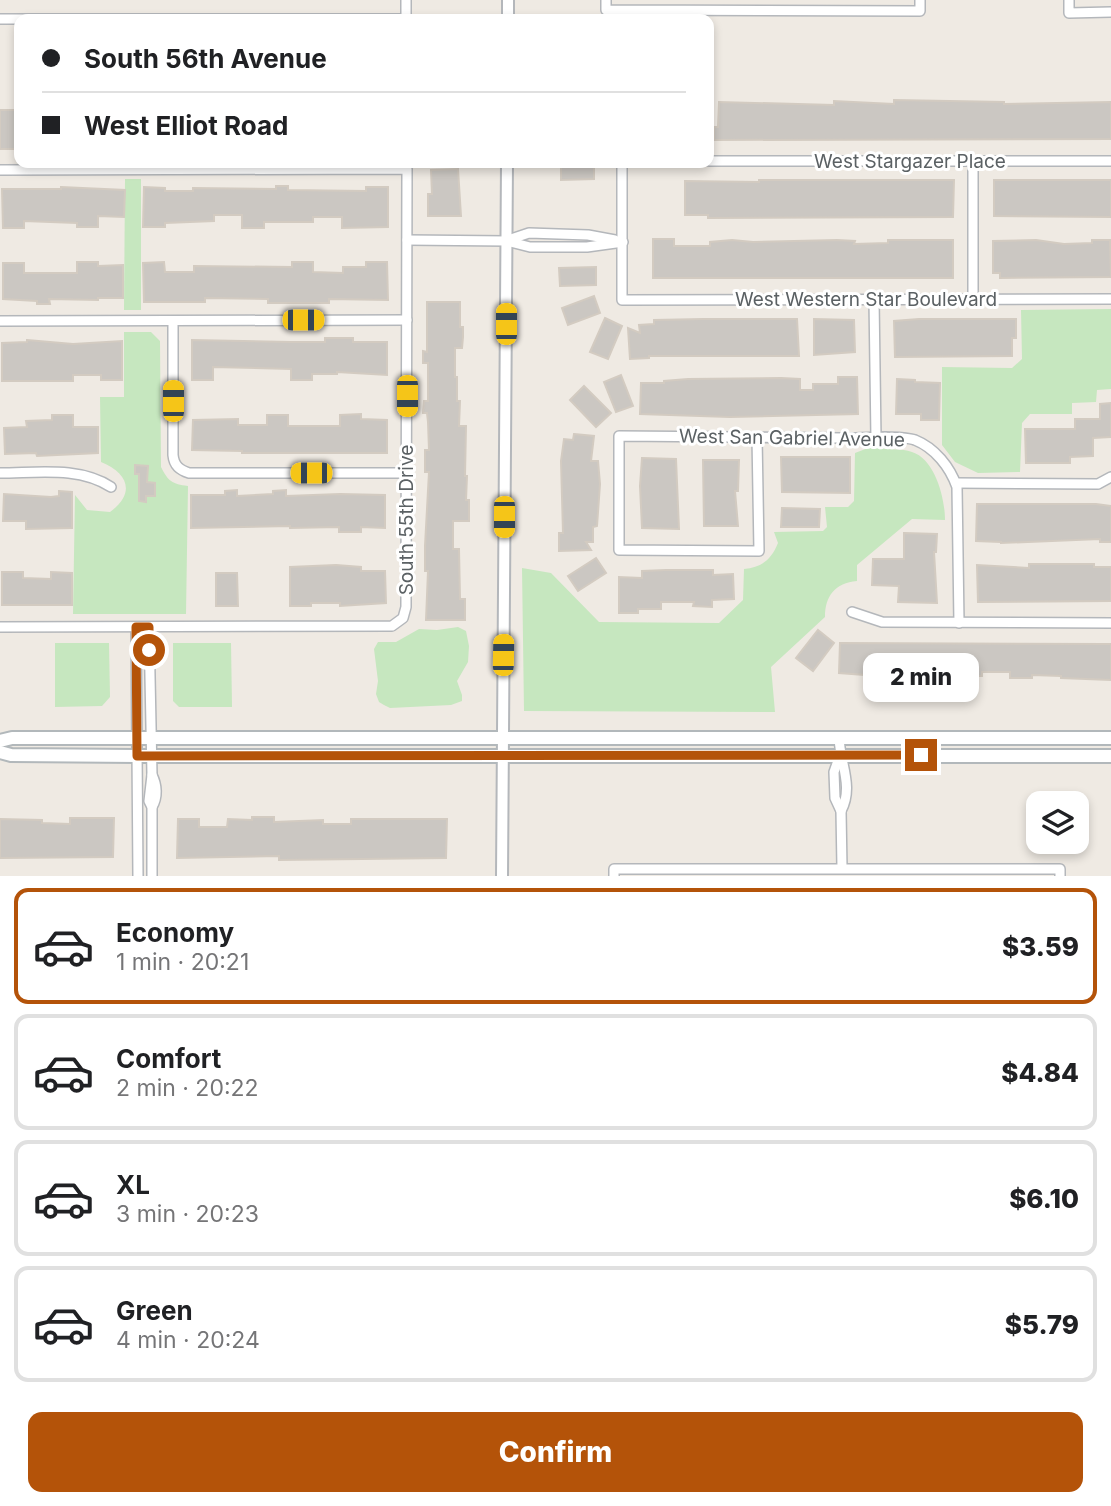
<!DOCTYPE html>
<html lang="en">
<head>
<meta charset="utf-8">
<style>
  :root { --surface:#fff; --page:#f6f6f6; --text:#202124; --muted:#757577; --line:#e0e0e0; --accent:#b45309 }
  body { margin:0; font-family:Inter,sans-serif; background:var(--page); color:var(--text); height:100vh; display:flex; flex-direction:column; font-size:26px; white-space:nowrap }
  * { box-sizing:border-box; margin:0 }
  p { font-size:23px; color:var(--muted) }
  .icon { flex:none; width:38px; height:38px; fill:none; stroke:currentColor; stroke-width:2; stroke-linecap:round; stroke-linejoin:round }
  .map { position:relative; height:876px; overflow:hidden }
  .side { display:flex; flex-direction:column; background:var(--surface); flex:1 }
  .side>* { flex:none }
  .guide { position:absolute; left:14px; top:14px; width:700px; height:154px; border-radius:14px; box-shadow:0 4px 10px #0003; display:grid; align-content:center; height:154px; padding:0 28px; background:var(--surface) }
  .fabs { position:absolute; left:1026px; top:791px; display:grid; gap:14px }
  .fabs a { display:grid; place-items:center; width:63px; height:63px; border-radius:14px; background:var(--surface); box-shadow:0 4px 10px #0003; font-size:35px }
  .end { position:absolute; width:32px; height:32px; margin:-16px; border:9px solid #b45309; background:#fff; box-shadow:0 0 0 4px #fff }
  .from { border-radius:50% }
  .bubble { position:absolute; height:49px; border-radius:14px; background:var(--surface); box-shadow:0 4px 10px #0003; font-size:23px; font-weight:800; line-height:49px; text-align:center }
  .car { position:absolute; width:21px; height:42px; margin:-21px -10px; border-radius:9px; box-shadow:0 0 5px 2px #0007; background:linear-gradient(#f5c518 24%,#345 0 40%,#f5c518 0 76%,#345 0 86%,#f5c518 0) }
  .guide b { display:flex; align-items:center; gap:24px; height:66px; font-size:26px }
  .guide b+b { border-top:2px solid var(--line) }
  .guide i { width:18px; height:18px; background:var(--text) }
  ul { padding:12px 0 0; list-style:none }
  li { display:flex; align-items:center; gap:21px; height:116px; margin:0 14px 10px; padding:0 14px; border:4px solid var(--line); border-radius:14px }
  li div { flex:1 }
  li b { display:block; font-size:26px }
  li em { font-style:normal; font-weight:800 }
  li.on { border-color:var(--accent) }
  li>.icon { width:63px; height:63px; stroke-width:1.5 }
  .button { display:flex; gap:14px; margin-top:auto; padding:14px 28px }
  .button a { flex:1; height:80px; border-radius:14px; background:var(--accent); color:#fff; font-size:28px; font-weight:800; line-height:80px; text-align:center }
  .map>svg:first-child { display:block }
</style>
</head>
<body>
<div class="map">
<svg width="1111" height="876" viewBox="0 0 1111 876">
  <rect width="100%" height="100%" fill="#efeae3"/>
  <g fill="#c6e7bf">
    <path d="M125,179H141V310H124Z"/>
    <path d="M1111,309V389L1097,390L1096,402L1072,403V414H1030L1022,423L1020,472L978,473L955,462L942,445V367L1012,368L1022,359L1021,310Z"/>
    <path d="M124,332H151L160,341L161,467C168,481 172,484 188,486L186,614H73L75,495L87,510L110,512C136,493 128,473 101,462L100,397H124Z"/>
    <path d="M879,447C890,451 901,448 912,452C935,459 945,498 945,520L912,519L857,565V581C835,583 825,596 825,617L771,667L775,712L524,711L522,568L551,573L599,622L719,623L743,600L744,569C762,567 771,560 778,543L774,532L823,531L827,527L825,507H848L854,501L855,453L868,448Z"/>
    <path d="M458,627L466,631L469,646L468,662L457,681L462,695V701L451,705L390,708L384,705L379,702L376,694L378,681L374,649L378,642H396L419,629L437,630Z"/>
    <path d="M55,643H109L110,697L102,706L55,707Z"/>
    <path d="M173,643H231L232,707H179L173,701Z"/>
  </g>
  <g fill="#cbc7c2" stroke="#d3cbc1" stroke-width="2">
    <path d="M894,100L1004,102V104L1111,102V139L714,140V127H718L719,102L834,105V101L894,104Z"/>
    <rect x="0" y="110" width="16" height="39"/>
    <path d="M594,163V179L561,180V164Z"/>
    <path d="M458,169L461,216H428V194H432L431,170Z"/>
    <path d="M759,180H954L953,217L708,218V215H685V181L759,182Z"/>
    <path d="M994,180H1111V217L994,216Z"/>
    <path d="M276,186H288V190L366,191V187H388V227L342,228V217H313V222H264V228H242V215H214V221L165,223V227H143L144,187L165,188V191H193V188L276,189Z"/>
    <path d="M61,187L125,190L124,217L98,216V227H77V223L24,221V228H3L2,189H61Z"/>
    <path d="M653,239H674V246H710V242L732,240L753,242L837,240L855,241L854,244L888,243V240H953V278H653Z"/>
    <path d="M1036,240L1064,244L1092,243V240H1110L1111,277L1000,278V273H993V241Z"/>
    <path d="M77,262H98V266L123,265V298H98V300L49,299L50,304H37V301L3,299V263H24V273H77Z"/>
    <path d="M164,262L165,272H194V266L292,267V262H313V272L343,273V267H366V262H387L388,300L329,299V303H268V299L205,298V302H144L143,263Z"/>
    <path d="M596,267V285L560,286L559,268Z"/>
    <path d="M594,296L600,313L568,325L562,308Z"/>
    <path d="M427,302H460V327H463V337L462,348H455V377H457V401H460L459,426H466L465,476H467L466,500H469V521H453V549H459L460,599H465V620H426L428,571H425V546L429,472H425V450H429L428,422L427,413H423L424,401H428V363H423V351L427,352Z"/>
    <path d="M605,318L622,326L608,359L590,352Z"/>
    <path d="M703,319H797L799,356H649V358L630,359L628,328L640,333L639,325L654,324V320Z"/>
    <path d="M814,319L854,320L855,352L814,355Z"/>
    <path d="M919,319H1016V338H1012V356L895,357L894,321Z"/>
    <path d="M325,338H353V342H387V375L337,372V374H312V380H291V369L213,367V380H192V340L291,342H325Z"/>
    <path d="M27,340L73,344L122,341V380H101V375H73V381H2V343L27,342Z"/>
    <path d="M621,375L633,406L616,412L604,382Z"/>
    <path d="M838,377H857L858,414L730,417L640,414L641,383H664V381L688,379L781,378L800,379V390H813V384H838Z"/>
    <path d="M897,379L915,380V382L940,383L939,420H921V414H896Z"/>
    <path d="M584,386L611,413L596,427L570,400Z"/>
    <path d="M1111,403V437L1093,438V456L1070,457V463H1026L1025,429H1075V419H1100V404Z"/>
    <path d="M361,414V419L387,420V453H242V451L192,450L193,420L238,419V425H267V415H288V426H340V415Z"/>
    <path d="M52,415H73V427H98V453L37,456L36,453L5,454L4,428L27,427L26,421L52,420Z"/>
    <path d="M574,434L594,436L591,461H598L600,484L597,526L593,527V542H586L591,550L559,551V533H563L561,461L564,439L573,440Z"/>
    <path d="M781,457H850V493L782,492Z"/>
    <path d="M642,458L676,459L679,529L642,528L640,486Z"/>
    <path d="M703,460H739L738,491H735L738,526H704Z"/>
    <path d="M135,465L148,466L147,482L155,483V496H146V502L139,501V474H135Z"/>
    <path d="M237,490V496L273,494V491L286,490V496L340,494L385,495V528L361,527V532H339V527L290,528V526L191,528V495H225V491Z"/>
    <path d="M59,491L72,492V528L26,529V521H3L4,494L51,497L59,496Z"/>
    <path d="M977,504H1096L1111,506V542H1100V539L1001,543V542L976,541Z"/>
    <path d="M782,508L820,509L819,527H781Z"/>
    <path d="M904,533L937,534L936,552H934L937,603L898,602L899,586L872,585L873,559H904Z"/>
    <path d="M596,558L606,573L578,591L568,576Z"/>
    <path d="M1029,564H1094V567H1111V601L978,602L977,565L1029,568Z"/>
    <path d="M336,565L361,567V571H385L386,603L340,606V603H311V606H290V567Z"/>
    <path d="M666,570H713V575L733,574L734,599L712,600V607L693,606L694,602H661V609H638V613H619V577L642,578V571Z"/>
    <path d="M2,572H23V578L51,579V572L72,573V605H2Z"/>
    <path d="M216,573H237L238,606H216Z"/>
    <path d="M818,630L834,643L813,671L796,658Z"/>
    <path d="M840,643L1106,644H1111V680L1061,678V676L1032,675V678H1010V672H982V676H957V681L865,680V675L839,673Z"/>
    <path d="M252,817H274V822L323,820V824H351V819H447L446,858L279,860V856L177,858L178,819H199V827H227L228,819L252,820Z"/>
    <path d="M70,818H114L113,857L0,858V819L42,820V823L70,824Z"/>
  </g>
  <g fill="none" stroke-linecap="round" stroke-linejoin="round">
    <defs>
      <g id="minor">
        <path d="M606,0V10L920,11V0"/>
        <path d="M1069,0V13L1111,12"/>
        <path d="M0,19H406V0"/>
        <path d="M709,161H1111"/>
        <path d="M973,161V298"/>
        <path d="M622,163V300L1111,299"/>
        <path d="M0,170L407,169L406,607L403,618L392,626L0,627"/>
        <path d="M407,240L507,241L530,247H587L623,242"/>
        <path d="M508,240L529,233L588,235L615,240"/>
        <path d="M874,299L876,439"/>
        <path d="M0,321L407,320"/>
        <path d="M173,321V455C174,466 180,470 189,473H406"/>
        <path d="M757,437L759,551L619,550V436C695,436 770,437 845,438C862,438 901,435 915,440C935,448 950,467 957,487L959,623"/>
        <path d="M0,473C37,473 79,466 111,487"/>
        <path d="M956,483L1098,484L1111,477"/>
        <path d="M852,612L882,622L1111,623"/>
        <path d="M136,627L138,876"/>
        <path d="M149,627L152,775L149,801L152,807V876"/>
        <path d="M839,738C840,763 854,787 841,811"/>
        <path d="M840,755L834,772L835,798L841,811L842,868"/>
        <path d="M152,775C157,785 158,797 152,807"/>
        <path d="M614,876V869H1060V876"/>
      </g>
      <g id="tertiary">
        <path d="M508,19V0"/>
        <path d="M502,876L507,163"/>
      </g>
      <g id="secondary">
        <path d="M0,741L12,738H1111"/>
        <path d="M0,752L11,755L137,756H1111"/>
      </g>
    </defs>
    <use href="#minor" stroke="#b4b7bb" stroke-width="12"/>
    <use href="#tertiary" stroke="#b4b7bb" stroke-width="14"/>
    <use href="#secondary" stroke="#b2b8bb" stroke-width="16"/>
    <use href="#minor" stroke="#fff" stroke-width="9"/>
    <use href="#tertiary" stroke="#fff" stroke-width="10"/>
    <use href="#secondary" stroke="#fff" stroke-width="12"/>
  </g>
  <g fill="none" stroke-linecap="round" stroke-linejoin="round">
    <path stroke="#b45309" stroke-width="9" d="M149,650V627H136L137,756L921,755"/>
  </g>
  <g text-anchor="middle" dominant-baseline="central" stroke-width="6" stroke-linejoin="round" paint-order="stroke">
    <g font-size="19" fill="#5b6164" stroke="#fff">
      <text x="910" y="161">West Stargazer Place</text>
      <text x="866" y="299">West Western Star Boulevard</text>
      <text transform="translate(792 438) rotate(1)">West San Gabriel Avenue</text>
      <text transform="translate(406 520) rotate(-90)">South 55th Drive</text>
    </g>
  </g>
</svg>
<div class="fabs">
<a><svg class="icon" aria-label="layers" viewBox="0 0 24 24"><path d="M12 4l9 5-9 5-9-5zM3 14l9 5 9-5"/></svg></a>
</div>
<i class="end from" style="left:149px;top:650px"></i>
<i class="end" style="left:921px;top:755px"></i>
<div class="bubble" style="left:863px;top:653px;width:116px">2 min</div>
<i class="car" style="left:303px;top:320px;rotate:90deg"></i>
<i class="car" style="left:506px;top:324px;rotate:0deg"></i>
<i class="car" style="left:407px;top:396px;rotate:180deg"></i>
<i class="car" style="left:173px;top:401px;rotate:0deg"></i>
<i class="car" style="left:311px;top:473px;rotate:270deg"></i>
<i class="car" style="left:504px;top:517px;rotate:180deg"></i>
<i class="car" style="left:503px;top:655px;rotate:1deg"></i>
<div class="guide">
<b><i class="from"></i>South 56th Avenue</b>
<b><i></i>West Elliot Road</b>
</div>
</div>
<section class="side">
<ul>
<li class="on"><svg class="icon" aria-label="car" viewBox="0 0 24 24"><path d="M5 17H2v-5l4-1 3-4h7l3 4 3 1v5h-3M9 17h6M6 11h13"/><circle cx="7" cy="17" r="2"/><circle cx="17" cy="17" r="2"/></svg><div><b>Economy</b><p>1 min · 20:21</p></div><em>$3.59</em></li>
<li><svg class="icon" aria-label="car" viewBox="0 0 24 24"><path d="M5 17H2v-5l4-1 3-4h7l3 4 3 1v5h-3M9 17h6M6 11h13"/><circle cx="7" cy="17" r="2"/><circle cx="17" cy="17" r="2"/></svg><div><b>Comfort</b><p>2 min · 20:22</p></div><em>$4.84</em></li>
<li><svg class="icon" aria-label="car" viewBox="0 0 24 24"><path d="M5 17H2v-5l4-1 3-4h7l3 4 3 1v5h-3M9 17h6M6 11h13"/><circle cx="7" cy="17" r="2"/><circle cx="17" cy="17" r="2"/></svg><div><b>XL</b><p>3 min · 20:23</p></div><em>$6.10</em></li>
<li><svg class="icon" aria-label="car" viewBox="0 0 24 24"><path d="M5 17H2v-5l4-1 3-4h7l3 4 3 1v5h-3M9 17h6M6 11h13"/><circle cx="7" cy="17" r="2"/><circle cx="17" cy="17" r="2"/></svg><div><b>Green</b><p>4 min · 20:24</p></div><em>$5.79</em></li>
</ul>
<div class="button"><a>Confirm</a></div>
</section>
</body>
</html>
